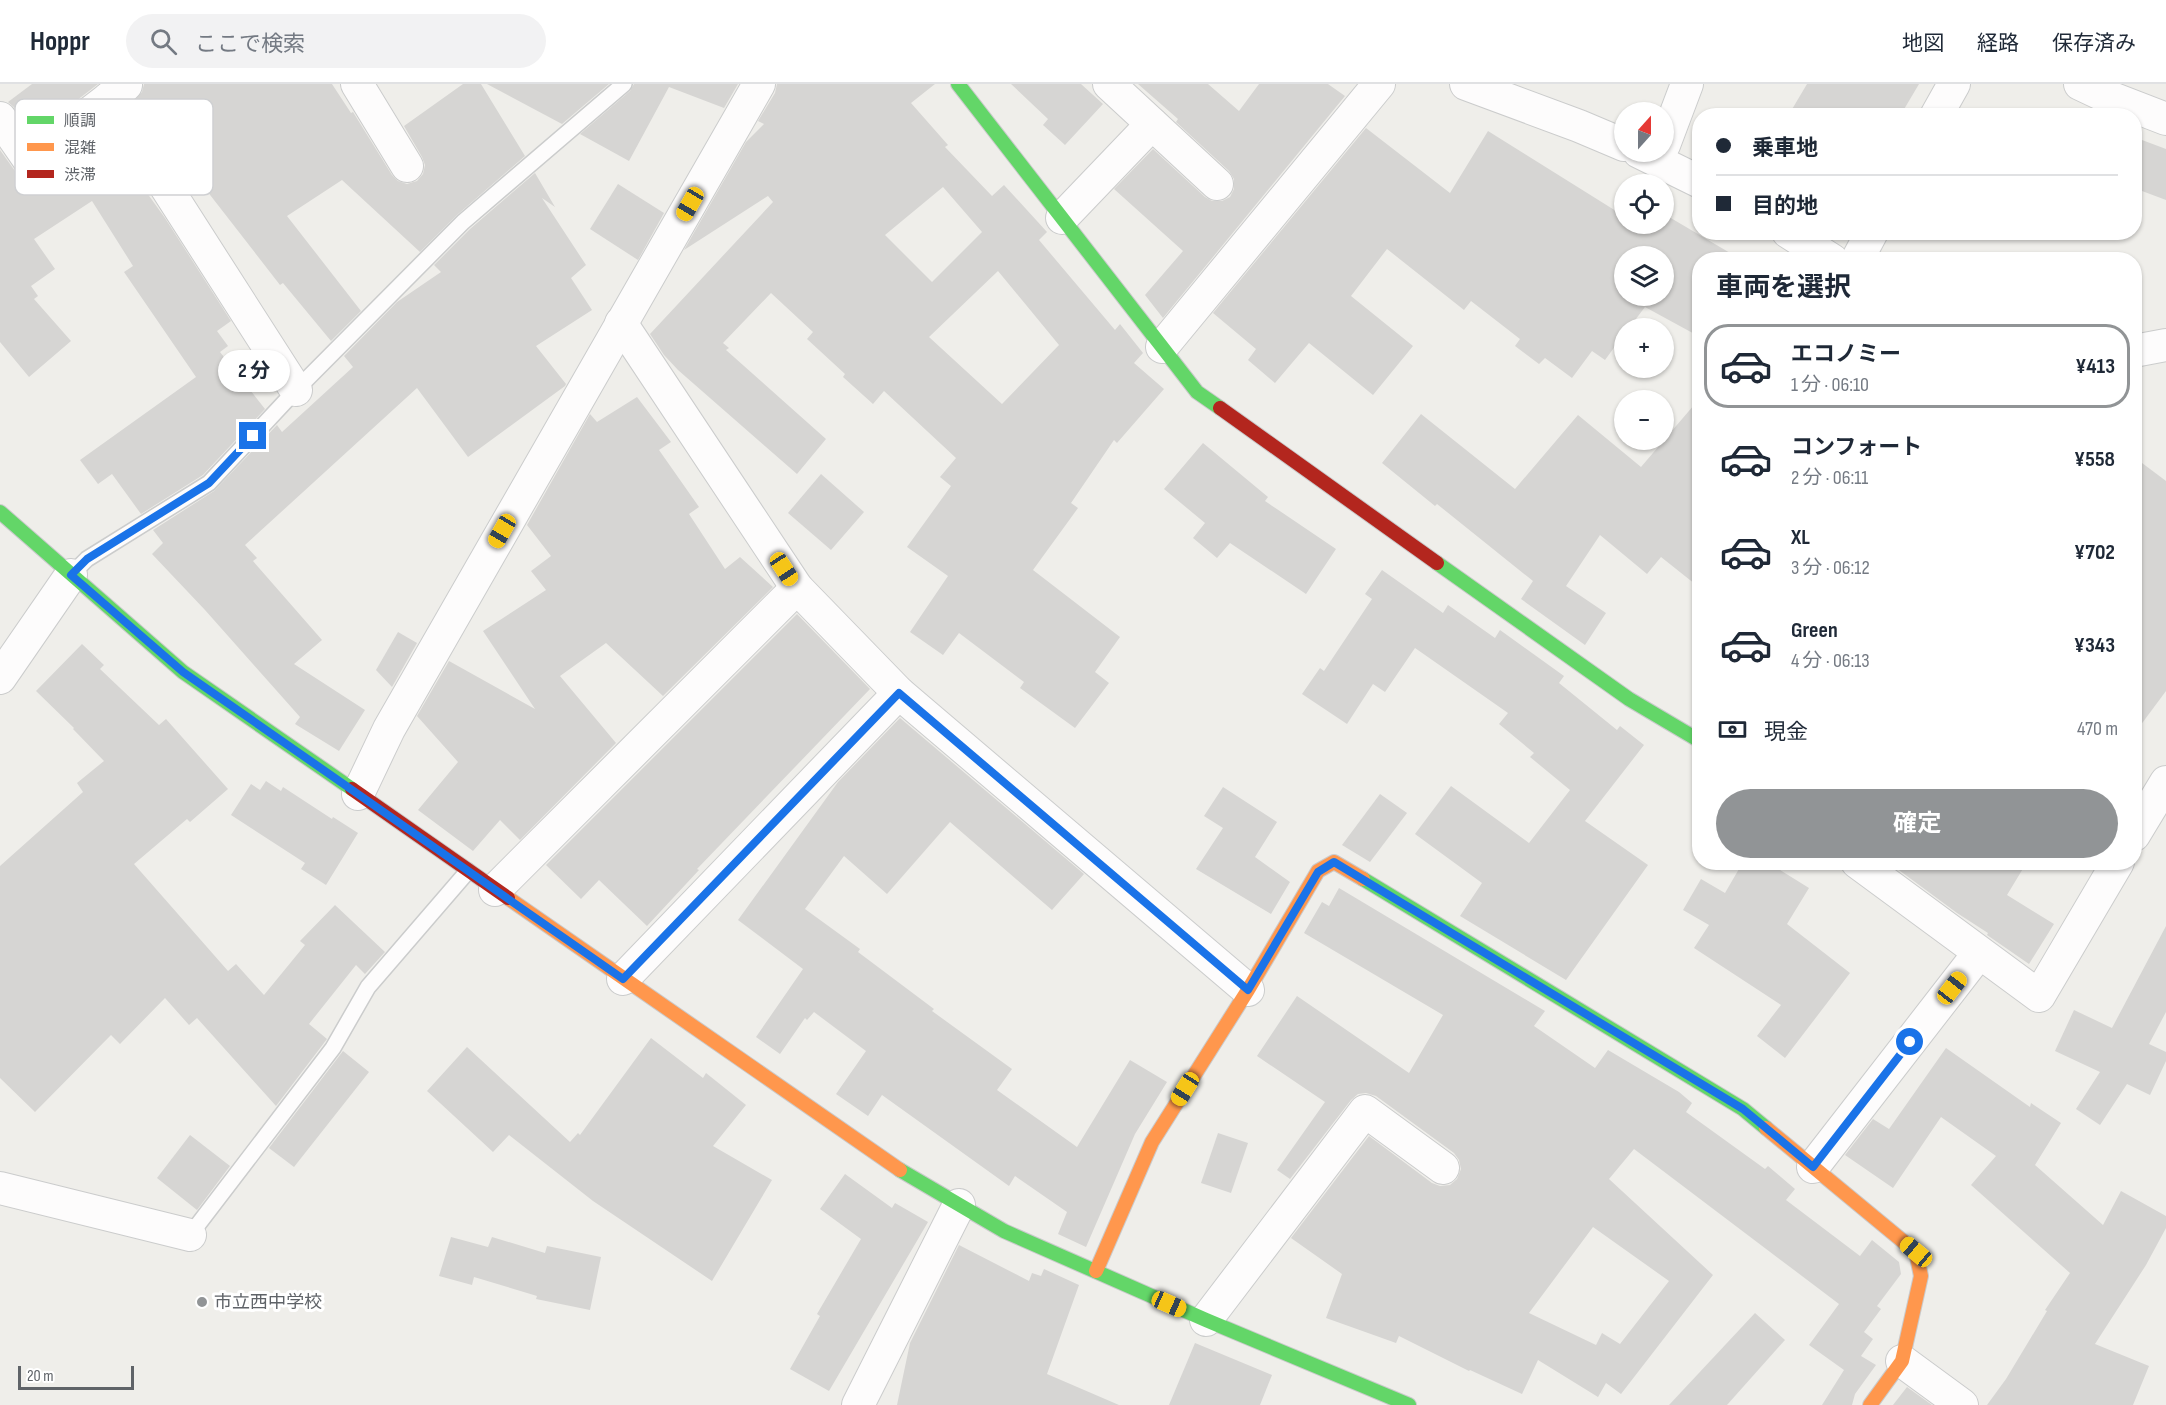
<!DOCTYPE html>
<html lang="ja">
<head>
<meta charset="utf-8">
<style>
  :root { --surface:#fff; --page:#f2f2f3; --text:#1f2937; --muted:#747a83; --line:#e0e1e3; --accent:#919496 }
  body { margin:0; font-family:"Sofia Sans Condensed","Noto Sans JP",sans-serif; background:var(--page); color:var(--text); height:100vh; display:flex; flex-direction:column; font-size:22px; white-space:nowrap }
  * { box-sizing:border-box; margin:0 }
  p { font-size:20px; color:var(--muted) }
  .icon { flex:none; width:33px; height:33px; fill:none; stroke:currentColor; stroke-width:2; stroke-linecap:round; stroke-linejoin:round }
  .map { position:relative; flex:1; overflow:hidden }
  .sheet { position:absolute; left:1692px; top:168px; width:450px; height:618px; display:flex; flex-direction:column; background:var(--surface); border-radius:24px; box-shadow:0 2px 4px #0004 }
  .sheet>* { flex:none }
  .top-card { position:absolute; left:1692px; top:24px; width:450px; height:132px; border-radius:24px; box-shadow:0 2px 4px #0004; display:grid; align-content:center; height:132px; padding:0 24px; background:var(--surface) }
  .needle { width:39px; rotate:21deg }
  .controls { position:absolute; left:1614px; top:18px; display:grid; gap:12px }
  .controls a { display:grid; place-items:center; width:60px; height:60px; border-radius:50%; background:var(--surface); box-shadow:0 2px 4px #0004; font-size:30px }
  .scale { position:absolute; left:18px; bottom:15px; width:116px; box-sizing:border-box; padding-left:6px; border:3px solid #5f6368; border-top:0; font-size:16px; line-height:21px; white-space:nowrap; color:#5f6368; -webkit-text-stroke:4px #fff; paint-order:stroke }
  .end { position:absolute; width:27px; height:27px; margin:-14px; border:8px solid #1a73e8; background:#fff; box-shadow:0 0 0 3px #fff }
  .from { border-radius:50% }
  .bubble { position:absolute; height:42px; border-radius:21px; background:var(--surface); box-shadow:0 2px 4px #0004; font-size:20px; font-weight:700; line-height:42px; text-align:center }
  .car { position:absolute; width:18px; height:36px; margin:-18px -9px; border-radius:8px; box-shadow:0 0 4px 2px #0007; background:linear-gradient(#f5c518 24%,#345 0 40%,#f5c518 0 76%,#345 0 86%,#f5c518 0) }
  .top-card b { display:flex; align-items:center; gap:21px; height:57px; font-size:22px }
  .top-card b+b { border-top:2px solid var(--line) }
  .top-card i { width:15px; height:15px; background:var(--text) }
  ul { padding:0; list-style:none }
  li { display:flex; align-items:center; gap:18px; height:84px; margin:0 12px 9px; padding:0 12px; border:3px solid transparent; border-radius:24px }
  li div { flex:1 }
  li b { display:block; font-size:22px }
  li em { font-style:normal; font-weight:700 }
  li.current { border-color:var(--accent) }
  li>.icon { width:54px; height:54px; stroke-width:1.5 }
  h2 { padding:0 24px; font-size:27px; line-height:72px }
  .pay { display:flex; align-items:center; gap:15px; height:66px; padding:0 24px; font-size:22px }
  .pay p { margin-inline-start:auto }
  .cta { display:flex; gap:12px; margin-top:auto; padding:12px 24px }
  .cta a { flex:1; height:69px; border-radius:36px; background:var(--accent); color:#fff; font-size:24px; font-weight:700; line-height:69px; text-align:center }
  header { display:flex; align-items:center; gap:36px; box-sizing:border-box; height:84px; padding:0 30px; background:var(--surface); border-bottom:2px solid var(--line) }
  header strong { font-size:28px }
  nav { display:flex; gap:33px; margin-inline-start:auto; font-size:21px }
  .search { width:420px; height:54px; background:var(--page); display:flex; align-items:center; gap:15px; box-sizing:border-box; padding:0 21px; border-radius:33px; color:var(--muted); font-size:22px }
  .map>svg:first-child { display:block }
</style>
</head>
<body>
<header>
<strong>Hoppr</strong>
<div class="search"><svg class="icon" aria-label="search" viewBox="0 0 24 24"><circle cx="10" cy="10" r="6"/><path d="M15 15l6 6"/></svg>ここで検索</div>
<nav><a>地図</a><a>経路</a><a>保存済み</a></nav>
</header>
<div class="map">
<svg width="2166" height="1321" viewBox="0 0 2166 1321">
  <rect width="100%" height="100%" fill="#efeeea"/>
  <g fill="#d6d5d3" fill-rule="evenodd">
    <path d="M32,0H98L33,50L15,24L8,18Z"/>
    <path d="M144,0H332L351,29L353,28L392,91L398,97L407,100L417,97L423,90L425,81L422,73L404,42L463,0H481L525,72L457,131L420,168L342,96L287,132L361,227L331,257L283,199L280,201L172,62L165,68L133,18L142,8Z"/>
    <path d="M487,0H609L562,40Z"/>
    <path d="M634,0H738L724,24L669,3L629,77L580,50L630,7Z"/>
    <path d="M777,0H935L911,19L948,61L945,63L992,112L1004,101L1047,148L1039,156L1115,246L1120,240L1143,269L1134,279L1164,305L1117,359L1114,356L1071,419L1078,424L1033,486L1120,553L1095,588L1109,599L1075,644L1020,604L1024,598L959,549L943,571L910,548L948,492L907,463L951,402L940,393L956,374L884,307L873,320L843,293L845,290L807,255L813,248L771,209L723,259L729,264L726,266L826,355L797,390L678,286L664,271L650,250L773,118L768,112L684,166L746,58L764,40L758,37L775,9ZM943,103L982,148L932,198L885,151ZM998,187L1059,261L1002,320L929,253Z"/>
    <path d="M1011,0H1081L1103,20L1065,61L1043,41L1048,35Z"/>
    <path d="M1138,0H1208L1239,27L1259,0H1328L1345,12L1163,234L1145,211L1183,167L1114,105L1153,65L1205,113L1212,117H1222L1230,113L1234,105V95L1229,87L1176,38L1178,35Z"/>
    <path d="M1807,0H1919L1900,32H1788Z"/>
    <path d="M105,40L136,89L134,91L165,134L231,237L217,247L228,262L220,268L265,325L203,391L141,430L112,390L98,400L80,376L196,293L124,188L133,182L92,117L34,155L55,185L31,202L38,212L34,215L71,257L29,293L0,258V66L15,87L22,93L32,94L40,90Z"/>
    <path d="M1366,44L1450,109L1488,47L1624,132V140H1637L1645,145L1647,140H1664V130L1742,176H1700V253L1645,223L1629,244H1624V250L1605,276L1592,267L1572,294L1545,274L1539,280L1515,262L1520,255L1471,217L1464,226L1387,165L1351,212L1413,262L1373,311L1309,259L1275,299L1248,276L1256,265L1213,229ZM1624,172H1664V212H1624Z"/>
    <path d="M2134,53L2166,65V116L2134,104Z"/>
    <path d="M535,89L555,123L542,114L586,181L571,194L592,226L536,262L566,300L565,302L468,373L417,304L245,461L257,474L253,477L322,556L294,580L365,626L339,667L295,640L300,633L205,526L152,470L163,459L153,446L214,407L277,341L282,348L353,283L344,272L397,218L441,188L434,181L470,145Z"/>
    <path d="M618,100L664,129L638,176L590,145Z"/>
    <path d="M637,313L671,358L659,366L699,423L689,430L725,485L740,473L773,503L663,612L606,559L560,592L616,659L520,756L500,736L473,767L418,726L458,678L417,632L449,577L535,625L483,547L546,506L531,487L551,472L527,441L590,330L597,338Z"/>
    <path d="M1700,314V504L1661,473L1647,490L1600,451L1566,502L1606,529L1585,561L1521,515L1533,497L1437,420L1435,422L1382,379L1421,330L1515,405L1578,331L1641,383Z"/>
    <path d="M1203,359L1268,413L1265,417L1336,465L1306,510L1230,459L1217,474L1193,454L1205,439L1164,405Z"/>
    <path d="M2134,373L2166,397V607L2134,650Z"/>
    <path d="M821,390L864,428L831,466L788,429Z"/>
    <path d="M1382,486L1443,529L1448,521L1495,554L1500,546L1564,592L1559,599L1617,646L1620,642L1644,661L1585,737L1648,781L1566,896L1460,832L1482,799L1415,750L1451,702L1529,759L1570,706L1530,673L1534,669L1499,640L1508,629L1415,564L1385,608L1373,600L1347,640L1302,610L1320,584L1324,587L1372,515L1365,510Z"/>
    <path d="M797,530L870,605L697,785L699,786L647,842L599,796L581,815L546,781Z"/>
    <path d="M398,548L417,559L392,603L376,586Z"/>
    <path d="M82,560L104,581L100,585L159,641L166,635L228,705L190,738L187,735L134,780L228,887L236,880L264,911L305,861L300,857L335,821L385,868L365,890L356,881L309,940L327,955L276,1022L197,934L189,941L165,914L120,960L111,951L35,1028L0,994V782L83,708L77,699L104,677L73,645L74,644L36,607Z"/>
    <path d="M900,634L1084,790L1052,826L950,738L887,810L844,772L805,825L860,865L858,868L934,925L932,927L1012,985L997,1006L1077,1063L1130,976L1167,998L1135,1050L1086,1163L1058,1150L1067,1128L1015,1092L1009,1102L882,1011L868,1032L836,1010L866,967L814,928L807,936L805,934L780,970L756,953L803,885L738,836L838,698Z"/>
    <path d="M266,697L281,707L283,703L332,735L333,733L358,749L326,801L301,785L305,779L231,731L251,700L260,706Z"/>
    <path d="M1223,703L1277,738L1255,773L1290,798L1271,830L1196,785L1223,744L1204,732Z"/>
    <path d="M1380,710L1407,729L1370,778L1342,761Z"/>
    <path d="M1743,778H1767L1809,804L1787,840L1850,889L1785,974L1757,952L1781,921L1694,864L1709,841L1683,826L1701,795L1725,809Z"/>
    <path d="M1888,778H2027L2007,811L2054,840L2029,880L1987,851L1988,849L1957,829Z"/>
    <path d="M1339,804L1545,927L1534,942L1595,984L1608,966L1679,1008L1692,1019L1686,1028L1765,1085L1768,1082L1795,1105L1786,1116L1860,1172L1872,1156L1899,1178L1901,1190L1877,1222L1881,1225L1864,1248L1873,1255L1861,1272L1876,1281L1855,1310L1852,1321H1822L1844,1286L1809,1261L1839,1220L1634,1065L1609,1095L1713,1191L1621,1310L1606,1299L1598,1313L1538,1276L1522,1310L1470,1286L1469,1287L1399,1252L1396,1259L1326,1234L1342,1190L1291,1154L1369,1052L1432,1099L1440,1102L1450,1101L1457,1095L1461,1085L1459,1076L1454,1069L1376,1012L1366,1009L1358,1010L1351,1016L1290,1095L1277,1086L1325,1018L1257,972L1297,912L1409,989L1443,931L1304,849L1322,818L1329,822ZM1593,1143L1669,1197L1620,1260L1602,1249L1596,1261L1529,1229Z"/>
    <path d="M2166,842V928L2149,960L2166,968V977L2150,1011L2127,1000L2100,1041L2076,1025L2100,988L2055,967L2074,926L2112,944Z"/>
    <path d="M651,954L703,994L706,989L746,1021L713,1062L772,1096L712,1197L593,1117L509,1051L493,1068L427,1007L467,963L570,1058L578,1049L580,1051Z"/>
    <path d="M1946,964L2030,1023L2031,1019L2061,1039L2035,1081L2103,1141L2121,1107L2166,1132V1144L2146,1181L2095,1260L2149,1282L2133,1321H1987L2006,1295L2047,1227L2045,1226L2070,1189L1971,1101L1996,1072L1941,1033L1893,1104L1845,1071L1873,1035L1889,1045Z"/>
    <path d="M343,967L369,988L294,1083L269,1064Z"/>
    <path d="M1218,1049L1248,1059L1231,1109L1201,1099Z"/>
    <path d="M190,1051L230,1082L197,1126L157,1094Z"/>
    <path d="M845,1090L892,1124L895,1119L928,1138L829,1307L790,1285L820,1232L817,1230L861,1155L820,1125Z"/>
    <path d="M451,1153L488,1163L492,1153L545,1169L547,1162L601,1173L590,1226L536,1215L537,1212L474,1193L472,1201L439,1192Z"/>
    <path d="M959,1161L1029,1197L1032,1189L1041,1192L1044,1185L1079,1201L1047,1290L1119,1321H897L910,1259Z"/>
    <path d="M1755,1229L1785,1256L1727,1321H1669Z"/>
    <path d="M1195,1259L1272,1291L1260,1321H1169Z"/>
    <path d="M1907,1303L1932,1321H1893Z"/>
  </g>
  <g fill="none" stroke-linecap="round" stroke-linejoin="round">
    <defs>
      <g id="lane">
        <path d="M71,491L87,475L209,399L296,306L463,138L624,0"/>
        <path d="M190,1151L333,964L368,903L468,787"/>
      </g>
      <g id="street">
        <path d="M357,0L407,82"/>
        <path d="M1109,0L1217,100"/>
        <path d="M1466,0L1579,42L1624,61"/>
        <path d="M2080,0L2099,9L2166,35"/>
        <path d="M109,14L296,306"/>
        <path d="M1936,32L1954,0"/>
        <path d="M0,34L29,76L126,1"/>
        <path d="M1664,61L1687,0"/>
        <path d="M1639,68L1700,98"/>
        <path d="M1062,134L1152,40"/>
        <path d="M1788,148L1832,176"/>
        <path d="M1857,176L1872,148"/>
        <path d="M621,239L797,504L899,609L1248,906"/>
        <path d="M1162,263L1379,0"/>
        <path d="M2134,267L2166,261"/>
        <path d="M0,594L71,491"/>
        <path d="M358,710L389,645L759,0"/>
        <path d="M2134,751L2166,698"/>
        <path d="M1857,778L2039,912L2118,778"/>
        <path d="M495,806L797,504"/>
        <path d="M623,895L899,609"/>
        <path d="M1813,1083L1979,869"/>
        <path d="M0,1104L190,1151"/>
        <path d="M1206,1236L1365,1027L1443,1084"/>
        <path d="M1902,1277L1962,1321"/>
        <path d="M858,1321L959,1121"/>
      </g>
      <g id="fast">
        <path d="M958,0L1197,308L1220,324"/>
        <path d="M0,428L183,588L352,705"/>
        <path d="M1437,479L1629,615L1700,657"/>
        <path d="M1363,795L1743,1025L1766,1044"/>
        <path d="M900,1086L1004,1147L1206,1236L1409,1321"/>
      </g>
      <g id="slow">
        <path d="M508,814L900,1086"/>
        <path d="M1766,1044L1916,1168L1921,1192L1902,1277L1870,1321"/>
        <path d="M1096,1187L1152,1058L1248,906L1318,787L1334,778L1363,795"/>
      </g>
      <g id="jam">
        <path d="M1220,324L1437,479"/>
        <path d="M352,705L508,814"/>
      </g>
    </defs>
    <use href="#lane" stroke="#cbcccc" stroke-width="18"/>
    <use href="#street" stroke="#cbcccc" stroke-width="34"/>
    <use href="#fast" stroke="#cacacb" stroke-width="16"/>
    <use href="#slow" stroke="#cacacb" stroke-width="16"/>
    <use href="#jam" stroke="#cacacb" stroke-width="16"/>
    <use href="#lane" stroke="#fdfcfc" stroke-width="15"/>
    <use href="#street" stroke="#fdfcfc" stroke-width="32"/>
    <use href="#fast" stroke="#63d668" stroke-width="14"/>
    <use href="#slow" stroke="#ff974d" stroke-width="14"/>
    <use href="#jam" stroke="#b3261e" stroke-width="14"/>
  </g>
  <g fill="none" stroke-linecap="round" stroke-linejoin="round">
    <path stroke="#1a73e8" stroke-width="8" d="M253,352L209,399L87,475L71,491L183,588L623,895L899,609L1248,906L1318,788L1334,778L1743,1025L1813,1083L1910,958"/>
  </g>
  <circle fill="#919496" stroke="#fff" stroke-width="2" cx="202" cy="1218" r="6"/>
  <g text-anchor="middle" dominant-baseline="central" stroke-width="6" stroke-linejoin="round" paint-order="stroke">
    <g font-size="18" fill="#5f6368" stroke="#fff" text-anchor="start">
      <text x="214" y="1218">市立西中学校</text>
    </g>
  </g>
  <rect x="15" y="15" width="198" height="96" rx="9" fill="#fff" stroke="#cfd0d2" stroke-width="1.5"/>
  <rect x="27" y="32" width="27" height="8" fill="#63d668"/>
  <rect x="27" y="59" width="27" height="8" fill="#ff974d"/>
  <rect x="27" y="86" width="27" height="8" fill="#b3261e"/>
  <g font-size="16" fill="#5f6368">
    <text x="64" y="42">順調</text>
    <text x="64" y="69">混雑</text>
    <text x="64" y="96">渋滞</text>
  </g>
</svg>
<div class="controls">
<a><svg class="needle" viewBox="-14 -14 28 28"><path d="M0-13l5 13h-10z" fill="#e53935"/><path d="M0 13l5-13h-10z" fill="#747a83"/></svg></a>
<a><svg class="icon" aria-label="locate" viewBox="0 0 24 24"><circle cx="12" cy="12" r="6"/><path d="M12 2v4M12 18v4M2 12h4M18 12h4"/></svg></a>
<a><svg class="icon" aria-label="layers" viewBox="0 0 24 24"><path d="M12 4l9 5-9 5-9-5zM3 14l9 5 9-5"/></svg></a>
<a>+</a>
<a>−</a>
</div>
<div class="scale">20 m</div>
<i class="end from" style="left:1910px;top:958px"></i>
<i class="end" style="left:253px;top:352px"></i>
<div class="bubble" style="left:218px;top:266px;width:72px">2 分</div>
<i class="car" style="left:690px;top:120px;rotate:210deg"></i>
<i class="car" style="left:502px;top:447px;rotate:210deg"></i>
<i class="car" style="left:784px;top:485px;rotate:147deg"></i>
<i class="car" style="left:1952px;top:904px;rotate:38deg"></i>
<i class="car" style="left:1185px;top:1005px;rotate:212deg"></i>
<i class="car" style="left:1916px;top:1168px;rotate:310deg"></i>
<i class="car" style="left:1169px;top:1220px;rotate:114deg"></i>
<div class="top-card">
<b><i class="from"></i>乗車地</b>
<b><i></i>目的地</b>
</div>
<section class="sheet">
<h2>車両を選択</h2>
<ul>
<li class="current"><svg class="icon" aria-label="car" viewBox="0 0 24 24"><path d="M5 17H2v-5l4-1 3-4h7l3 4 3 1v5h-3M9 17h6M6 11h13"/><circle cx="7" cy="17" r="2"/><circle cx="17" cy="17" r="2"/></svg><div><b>エコノミー</b><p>1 分 · 06:10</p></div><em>¥413</em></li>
<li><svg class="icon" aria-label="car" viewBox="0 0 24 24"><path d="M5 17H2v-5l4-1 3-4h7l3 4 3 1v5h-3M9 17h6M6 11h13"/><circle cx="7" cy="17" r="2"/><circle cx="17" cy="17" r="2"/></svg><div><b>コンフォート</b><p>2 分 · 06:11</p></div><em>¥558</em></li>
<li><svg class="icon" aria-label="car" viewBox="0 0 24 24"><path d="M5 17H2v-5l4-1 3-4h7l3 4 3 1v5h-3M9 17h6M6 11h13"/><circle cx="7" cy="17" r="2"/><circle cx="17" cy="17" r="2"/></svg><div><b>XL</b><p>3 分 · 06:12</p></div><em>¥702</em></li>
<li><svg class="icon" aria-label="car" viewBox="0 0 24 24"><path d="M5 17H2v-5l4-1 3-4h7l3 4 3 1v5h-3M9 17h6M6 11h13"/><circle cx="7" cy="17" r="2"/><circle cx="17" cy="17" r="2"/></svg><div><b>Green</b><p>4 分 · 06:13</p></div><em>¥343</em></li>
</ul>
<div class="pay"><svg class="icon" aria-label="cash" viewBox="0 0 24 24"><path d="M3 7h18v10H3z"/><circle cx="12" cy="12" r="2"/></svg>現金<p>470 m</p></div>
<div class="cta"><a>確定</a></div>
</section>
</div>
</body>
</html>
